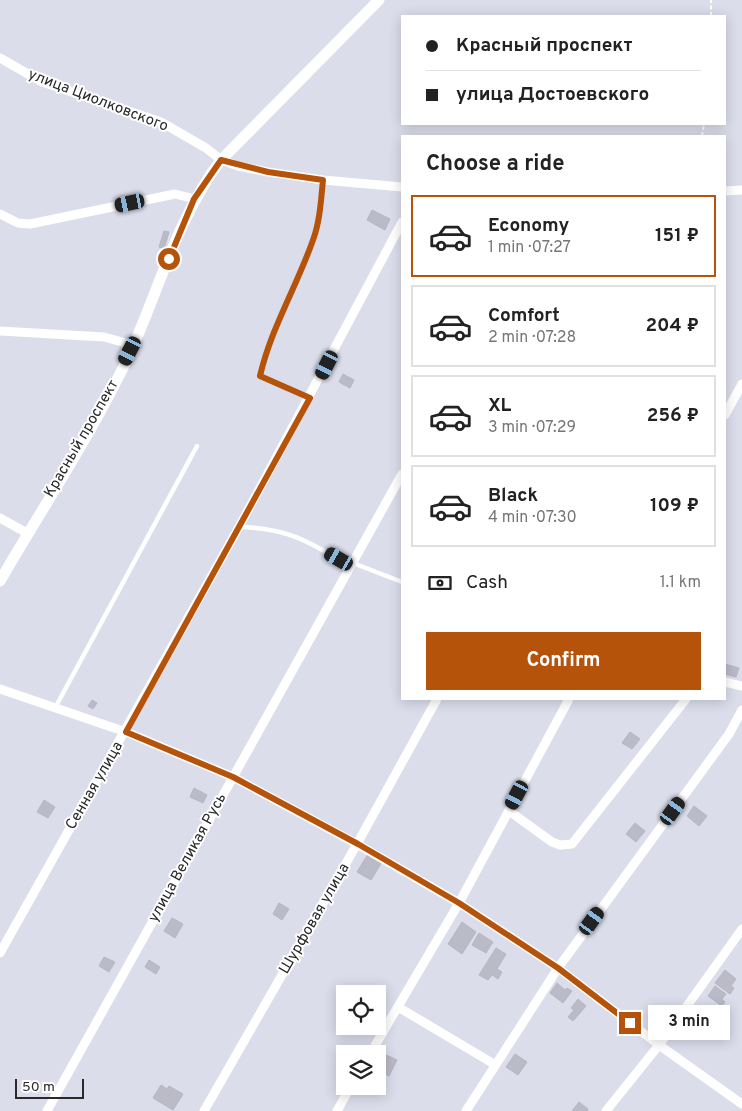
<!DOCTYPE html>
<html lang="en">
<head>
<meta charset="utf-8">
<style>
  :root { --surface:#fff; --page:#f6f6f6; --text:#222; --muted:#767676; --line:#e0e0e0; --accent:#b45309 }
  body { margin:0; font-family:Overpass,sans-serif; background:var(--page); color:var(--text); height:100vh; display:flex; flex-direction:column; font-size:19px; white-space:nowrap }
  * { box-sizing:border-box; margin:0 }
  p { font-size:16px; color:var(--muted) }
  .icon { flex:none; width:28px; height:28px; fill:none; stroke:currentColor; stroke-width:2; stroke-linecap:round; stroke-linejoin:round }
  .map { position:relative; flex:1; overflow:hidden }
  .details { position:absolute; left:401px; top:135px; width:325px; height:565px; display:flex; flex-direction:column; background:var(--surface); border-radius:0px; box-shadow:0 2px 12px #0003 }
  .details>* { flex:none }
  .guide { position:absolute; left:401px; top:15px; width:325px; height:110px; border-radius:0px; box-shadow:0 2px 12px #0003; display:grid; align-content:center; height:110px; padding:0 25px; background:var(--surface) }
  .fabs { position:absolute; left:336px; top:985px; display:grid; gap:10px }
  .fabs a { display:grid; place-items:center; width:50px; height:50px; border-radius:0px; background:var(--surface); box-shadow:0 2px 12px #0003; font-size:25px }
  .scale { position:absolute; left:15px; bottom:12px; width:69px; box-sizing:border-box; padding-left:5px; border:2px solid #292929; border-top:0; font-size:14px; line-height:18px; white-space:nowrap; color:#292929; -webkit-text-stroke:4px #fff; paint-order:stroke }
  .end { position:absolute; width:22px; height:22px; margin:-11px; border:6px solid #b45309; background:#fff; box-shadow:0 0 0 2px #fff }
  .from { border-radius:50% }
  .bubble { position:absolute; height:35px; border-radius:0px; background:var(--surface); box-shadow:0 2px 12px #0003; font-size:16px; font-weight:700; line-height:35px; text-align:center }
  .car { position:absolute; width:15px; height:30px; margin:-15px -8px; border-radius:6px; box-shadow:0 0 4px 1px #0007; background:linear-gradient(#222 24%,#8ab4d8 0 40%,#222 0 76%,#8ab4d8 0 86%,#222 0) }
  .guide b { display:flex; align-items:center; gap:18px; height:48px; font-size:19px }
  .guide b+b { border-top:1px solid var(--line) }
  .guide i { width:12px; height:12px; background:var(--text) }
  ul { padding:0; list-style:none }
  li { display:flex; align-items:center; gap:15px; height:82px; margin:0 10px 8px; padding:0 15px; border:2px solid var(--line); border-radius:0px }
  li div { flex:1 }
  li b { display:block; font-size:19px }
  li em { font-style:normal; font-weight:700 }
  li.on { border-color:var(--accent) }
  li>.icon { width:45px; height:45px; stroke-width:1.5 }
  h2 { padding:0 25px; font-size:22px; line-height:60px }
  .pay { display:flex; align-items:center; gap:12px; height:55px; padding:0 25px; font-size:19px }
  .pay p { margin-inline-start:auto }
  .cta { display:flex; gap:10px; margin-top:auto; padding:10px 25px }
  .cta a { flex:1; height:58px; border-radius:0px; background:var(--accent); color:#fff; font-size:20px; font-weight:700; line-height:58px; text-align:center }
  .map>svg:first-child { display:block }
</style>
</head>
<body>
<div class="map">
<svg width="742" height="1111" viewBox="0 0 742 1111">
  <rect width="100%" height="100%" fill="#dbddeb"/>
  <g fill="#babbc6" stroke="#b5b6c6">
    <path d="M372,210L390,219L385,230L367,220Z"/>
    <path d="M164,231L169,232L164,249L159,247Z"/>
    <path d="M343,374L354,380L350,388L339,382Z"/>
    <path d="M725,664L739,668L736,677L725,674Z"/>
    <path d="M92,700L97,703L93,709L88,706Z"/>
    <path d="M630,732L640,739L632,749L622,743Z"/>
    <path d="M194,788L207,795L203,803L190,797Z"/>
    <path d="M44,800L55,807L48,818L37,812Z"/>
    <path d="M694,806L707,816L699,826L687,816Z"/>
    <path d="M635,823L645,831L636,842L626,834Z"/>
    <path d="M368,854L382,862L371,880L357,872Z"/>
    <path d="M279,903L289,909L282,920L273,914Z"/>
    <path d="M172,918L183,924L175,938L164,931Z"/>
    <path d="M462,922L476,932L462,954L448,944Z"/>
    <path d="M479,933L493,942L486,953L472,945Z"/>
    <path d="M496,948L506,954L497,969L502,972L498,979L492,975L488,980L479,975Z"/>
    <path d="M104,957L115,962L109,972L99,966Z"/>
    <path d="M149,960L160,967L156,974L145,967Z"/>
    <path d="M725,970L736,979L731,986L734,988L730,994L715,983Z"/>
    <path d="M557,983L565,990L567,988L572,991L563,1003L550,993Z"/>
    <path d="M715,986L726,994L722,999L725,1002L722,1006L708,996Z"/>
    <path d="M578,999L586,1006L573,1021L568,1017L574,1010L571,1008Z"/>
    <path d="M384,1054L397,1060L389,1076L378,1070Z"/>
    <path d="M515,1054L527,1062L518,1075L506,1067Z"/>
    <path d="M161,1085L167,1089L169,1086L183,1094L173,1110L153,1098Z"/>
    <path d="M579,1102L588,1109L587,1111H572Z"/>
  </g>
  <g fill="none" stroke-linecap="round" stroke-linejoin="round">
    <g stroke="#fff" stroke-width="2" stroke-dasharray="4 2.5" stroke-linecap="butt">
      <path d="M711,16V0"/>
      <path d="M702,136L704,124"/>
    </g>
    <g stroke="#fff" stroke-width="4.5">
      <path d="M309,398L260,376C271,329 296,286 313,241C320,221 321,201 323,180"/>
      <path d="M239,527C288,528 310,542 350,566"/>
      <path d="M353,563L402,582"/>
      <path d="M55,708L197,446"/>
    </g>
    <g stroke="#fff" stroke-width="9">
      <path d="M0,58L42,82L161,122L206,148L221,160L238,166L268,172L323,180L402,187"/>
      <path d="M725,191L742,190"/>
      <path d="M0,214L18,223L30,224L175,194L195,199"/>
      <path d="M0,331L104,337L133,345"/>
      <path d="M725,415L742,384"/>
      <path d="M0,518L27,533"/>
      <path d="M725,682L742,686"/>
      <path d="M0,689L126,732L233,777L357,844L459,903L558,968L659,1045L742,1104"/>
      <path d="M509,811L552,842L560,845L572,844L686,699"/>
      <path d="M0,953L239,527L402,222"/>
      <path d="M398,1007L494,1064"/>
      <path d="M370,1054L459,903L569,699"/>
      <path d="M47,1111L402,474"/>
      <path d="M204,1111L357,844L437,699"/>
      <path d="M337,1111L351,1086"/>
      <path d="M466,1111L558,968L729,734L742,710"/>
      <path d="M606,1111L659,1045L742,929"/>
    </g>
    <path stroke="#fff" stroke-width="11" d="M0,581C44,505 94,431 131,351C160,287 178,216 221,160L379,0"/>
  </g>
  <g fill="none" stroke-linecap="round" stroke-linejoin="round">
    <path stroke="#b45309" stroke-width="6" d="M169,259L194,199L221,160L268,172L323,180C321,200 320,221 313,240C297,286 271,328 260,376L310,398L126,732L233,777L358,844L459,903L558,968L630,1023"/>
  </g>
  <g text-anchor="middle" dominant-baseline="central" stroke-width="4" stroke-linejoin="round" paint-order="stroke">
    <g font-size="15" fill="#292929" stroke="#fff">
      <text transform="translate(98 101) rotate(21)">улица Циолковского</text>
      <text transform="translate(82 439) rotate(-60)">Красный проспект</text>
      <text transform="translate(95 786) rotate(-60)">Сенная улица</text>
      <text transform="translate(188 858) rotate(-61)">улица Великая Русь</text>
      <text transform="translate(315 919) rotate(-60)">Шурфовая улица</text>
    </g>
  </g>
</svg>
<div class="fabs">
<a><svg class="icon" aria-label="locate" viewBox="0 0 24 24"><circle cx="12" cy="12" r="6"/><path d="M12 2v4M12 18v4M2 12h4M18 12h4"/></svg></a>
<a><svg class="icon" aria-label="layers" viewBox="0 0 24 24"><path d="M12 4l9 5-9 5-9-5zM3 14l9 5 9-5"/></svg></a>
</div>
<div class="scale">50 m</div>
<i class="end from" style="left:169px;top:259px"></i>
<i class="end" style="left:630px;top:1023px"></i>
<div class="bubble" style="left:648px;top:1005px;width:82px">3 min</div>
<i class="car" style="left:130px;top:203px;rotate:258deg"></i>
<i class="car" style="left:130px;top:351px;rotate:207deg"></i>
<i class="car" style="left:327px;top:365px;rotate:207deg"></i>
<i class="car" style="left:339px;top:559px;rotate:300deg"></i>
<i class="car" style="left:517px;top:795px;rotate:208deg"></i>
<i class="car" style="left:673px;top:811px;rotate:36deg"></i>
<i class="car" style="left:592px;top:921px;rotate:36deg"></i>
<div class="guide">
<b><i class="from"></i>Красный проспект</b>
<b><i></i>улица Достоевского</b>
</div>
<section class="details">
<h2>Choose a ride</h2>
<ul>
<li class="on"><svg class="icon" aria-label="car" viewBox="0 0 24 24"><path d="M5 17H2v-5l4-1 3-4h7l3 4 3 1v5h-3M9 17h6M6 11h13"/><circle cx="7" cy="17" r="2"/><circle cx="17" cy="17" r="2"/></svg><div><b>Economy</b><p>1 min · 07:27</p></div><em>151 ₽</em></li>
<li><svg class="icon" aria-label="car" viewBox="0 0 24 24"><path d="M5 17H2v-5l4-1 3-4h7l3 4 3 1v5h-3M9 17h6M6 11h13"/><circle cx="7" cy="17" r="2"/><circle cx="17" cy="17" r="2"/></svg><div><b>Comfort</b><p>2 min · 07:28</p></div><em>204 ₽</em></li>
<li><svg class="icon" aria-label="car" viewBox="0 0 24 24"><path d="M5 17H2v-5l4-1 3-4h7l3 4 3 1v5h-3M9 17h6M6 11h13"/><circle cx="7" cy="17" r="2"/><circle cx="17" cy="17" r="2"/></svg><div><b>XL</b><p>3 min · 07:29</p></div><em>256 ₽</em></li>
<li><svg class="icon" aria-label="car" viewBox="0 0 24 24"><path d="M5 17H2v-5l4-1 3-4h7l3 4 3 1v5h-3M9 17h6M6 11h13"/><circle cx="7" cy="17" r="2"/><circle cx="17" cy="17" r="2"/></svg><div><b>Black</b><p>4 min · 07:30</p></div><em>109 ₽</em></li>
</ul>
<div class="pay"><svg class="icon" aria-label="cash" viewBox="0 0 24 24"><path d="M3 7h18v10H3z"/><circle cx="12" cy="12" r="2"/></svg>Cash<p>1.1 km</p></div>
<div class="cta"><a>Confirm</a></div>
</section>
</div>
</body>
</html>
